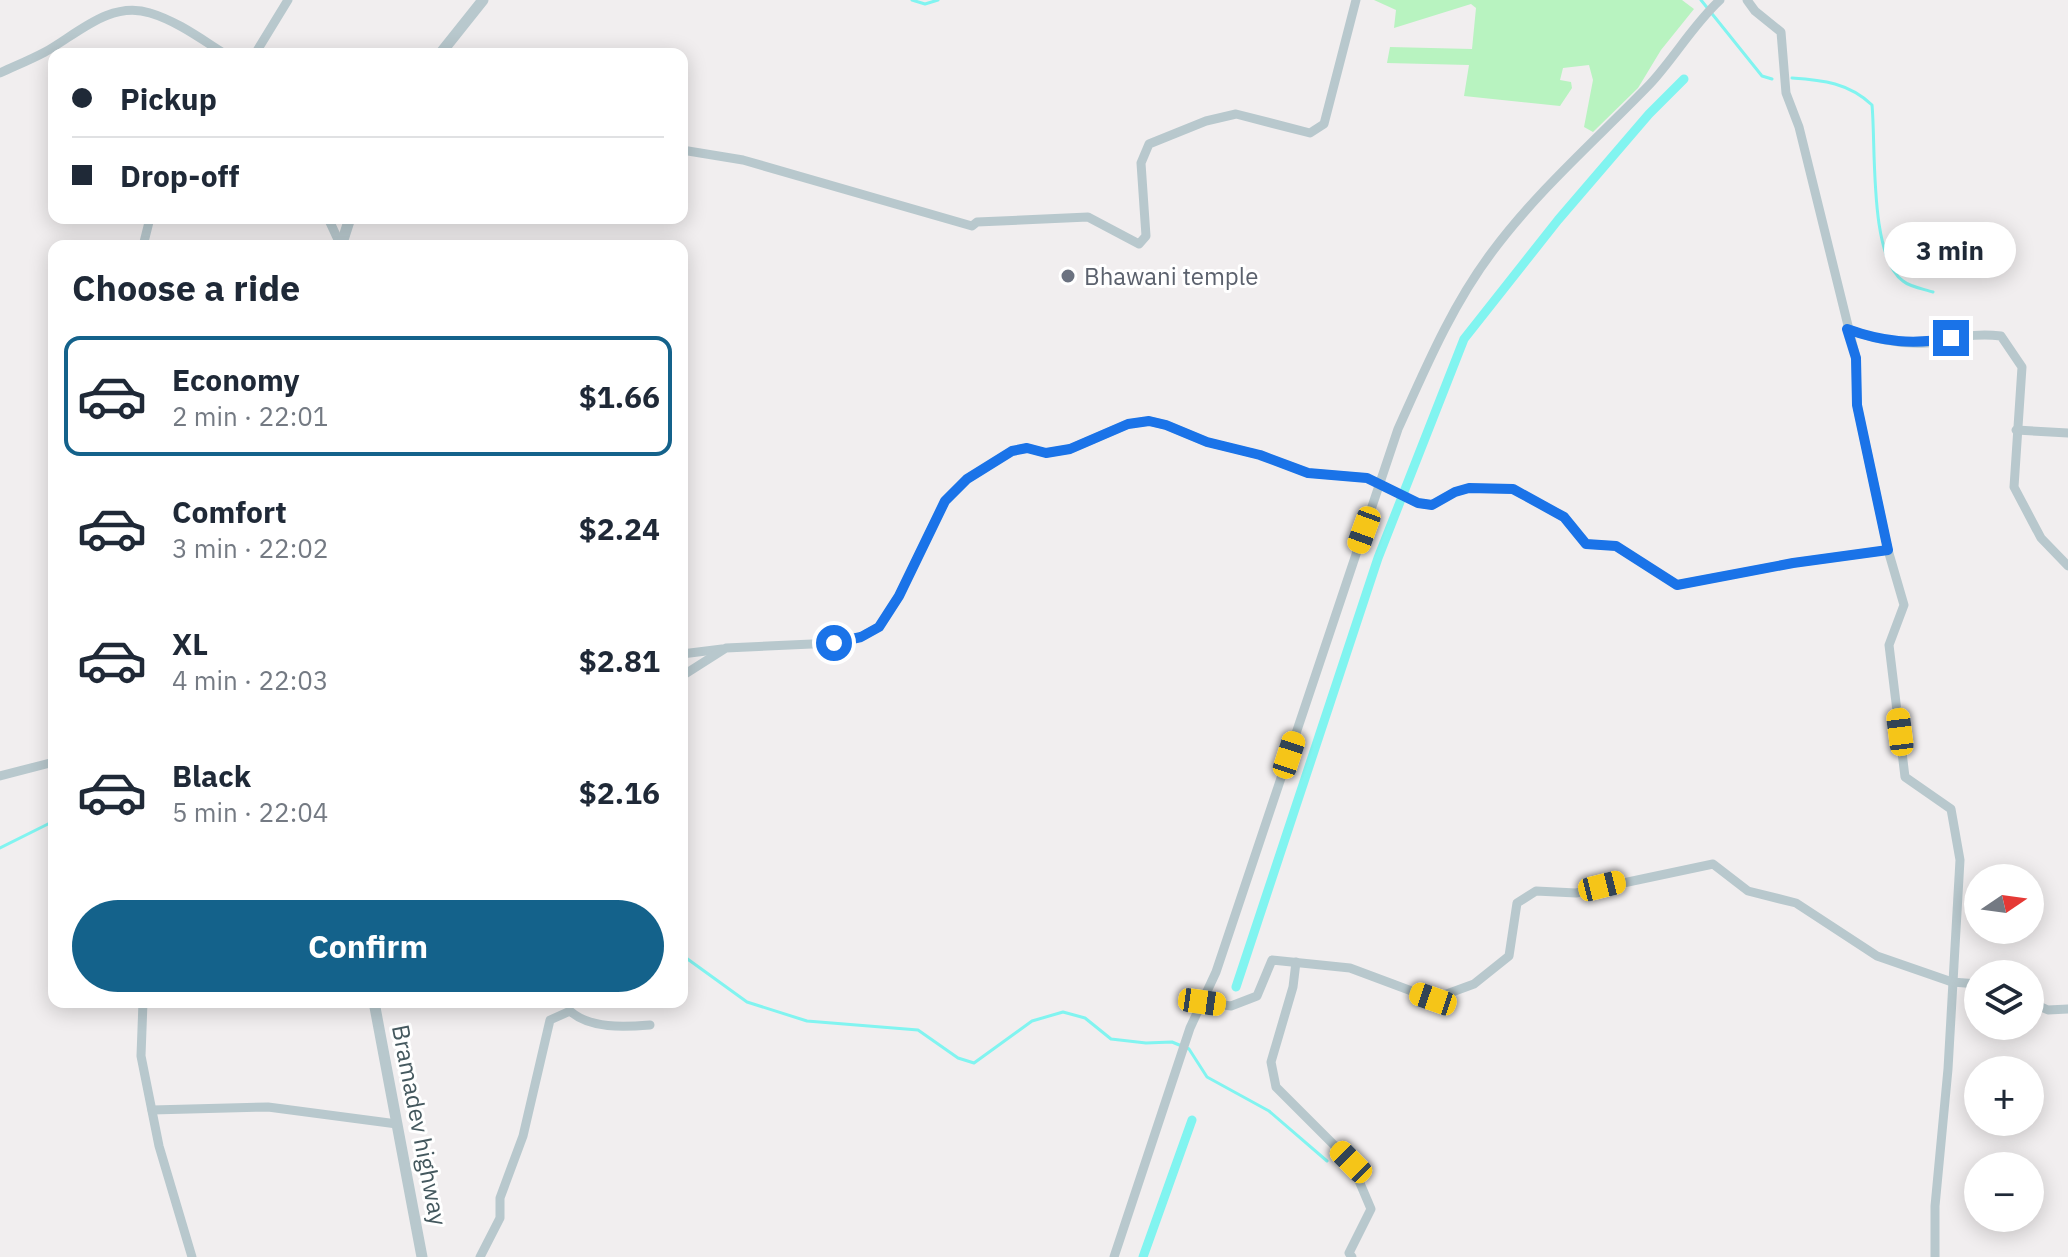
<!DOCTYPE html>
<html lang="en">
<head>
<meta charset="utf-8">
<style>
  :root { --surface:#fff; --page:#f6f6f7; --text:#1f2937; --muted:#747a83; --line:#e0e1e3; --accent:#14628b }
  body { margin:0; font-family:"IBM Plex Sans",sans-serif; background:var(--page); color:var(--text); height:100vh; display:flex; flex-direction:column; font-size:30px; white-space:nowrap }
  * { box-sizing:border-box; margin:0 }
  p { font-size:26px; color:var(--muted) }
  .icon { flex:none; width:44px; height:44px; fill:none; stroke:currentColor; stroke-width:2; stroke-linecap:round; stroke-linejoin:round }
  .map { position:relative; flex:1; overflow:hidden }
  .side { position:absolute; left:48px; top:240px; width:640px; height:768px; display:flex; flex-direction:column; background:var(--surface); border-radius:16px; box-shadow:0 4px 20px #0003 }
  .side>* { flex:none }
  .guide { position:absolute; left:48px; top:48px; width:640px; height:176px; border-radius:16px; box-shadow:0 4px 20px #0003; display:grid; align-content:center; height:176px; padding:0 24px; background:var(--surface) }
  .needle { width:52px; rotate:77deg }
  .tools { position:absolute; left:1964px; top:864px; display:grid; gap:16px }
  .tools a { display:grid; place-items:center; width:80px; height:80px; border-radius:50%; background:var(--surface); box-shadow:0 4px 20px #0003; font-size:40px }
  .end { position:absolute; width:36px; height:36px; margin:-18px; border:10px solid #1a73e8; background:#fff; box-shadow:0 0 0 4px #fff }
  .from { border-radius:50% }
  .bubble { position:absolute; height:56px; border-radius:28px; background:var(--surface); box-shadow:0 4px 20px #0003; font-size:26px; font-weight:700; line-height:56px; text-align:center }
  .car { position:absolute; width:24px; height:48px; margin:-24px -12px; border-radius:10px; box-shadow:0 0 6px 2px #0007; background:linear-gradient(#f5c518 24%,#345 0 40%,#f5c518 0 76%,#345 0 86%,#f5c518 0) }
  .guide b { display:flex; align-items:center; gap:28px; height:76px; font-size:30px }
  .guide b+b { border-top:2px solid var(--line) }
  .guide i { width:20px; height:20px; background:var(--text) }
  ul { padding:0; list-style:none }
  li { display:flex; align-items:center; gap:24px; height:120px; margin:0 16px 12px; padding:0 8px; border:4px solid transparent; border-radius:16px }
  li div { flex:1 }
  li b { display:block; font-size:30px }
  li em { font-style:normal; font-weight:700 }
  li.on { border-color:var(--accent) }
  li>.icon { width:72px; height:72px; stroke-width:1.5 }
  h2 { padding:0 24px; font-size:36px; line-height:96px }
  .cta { display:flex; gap:16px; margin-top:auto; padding:16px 24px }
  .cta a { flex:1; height:92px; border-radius:48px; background:var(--accent); color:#fff; font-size:32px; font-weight:700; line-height:92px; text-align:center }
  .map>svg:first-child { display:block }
</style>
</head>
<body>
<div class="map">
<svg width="2068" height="1257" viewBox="0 0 2068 1257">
  <rect width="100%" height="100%" fill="#f1eeef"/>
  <path fill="#b8f3c0" d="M1374,0H1682L1694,9L1661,50L1638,88L1593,132L1584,127L1593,80L1589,65L1563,68L1560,80L1571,82L1572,88L1560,106L1464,96L1469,65L1387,63L1390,47L1472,49L1476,8L1471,4L1394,28L1396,10Z"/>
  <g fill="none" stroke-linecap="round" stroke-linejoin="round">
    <g stroke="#81f4f0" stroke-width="3">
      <path d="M912,0L925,4L938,0"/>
      <path d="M1701,0L1762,76L1772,79"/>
      <path d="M1792,78C1823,80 1849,83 1872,105C1876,146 1869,257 1903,281C1910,287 1924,289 1933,292"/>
      <path d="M0,848L54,821"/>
      <path d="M682,955L747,1002L807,1021L918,1030L958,1058L974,1063L1032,1021L1063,1012L1085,1018L1111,1039L1146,1043L1172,1042L1189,1049L1207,1077L1269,1111L1327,1161"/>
    </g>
    <g stroke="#81f4f0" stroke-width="9">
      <path d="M1236,987L1378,558L1464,339L1558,220L1649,114L1684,79"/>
      <path d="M1143,1257L1192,1120"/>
    </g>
    <g stroke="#b8c8cd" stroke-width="9">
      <path d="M1747,0L1755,11L1781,32L1786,93L1799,127L1856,358L1857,405L1888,550L1904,605L1889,645L1905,777L1951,809L1960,860L1948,1069L1935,1206V1257"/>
      <path d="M255,54L288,0"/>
      <path d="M0,73C15,66 30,60 45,52C76,35 110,0 150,13C177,21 201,39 225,54"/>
      <path d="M682,150L743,160L972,226L977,222L1088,217L1139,244L1146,236L1141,163L1149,144L1206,121L1236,114L1310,133L1324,124L1356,0"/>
      <path d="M328,218L341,246"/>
      <path d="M143,246L150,218"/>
      <path d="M1847,329C1873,338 1898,345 1927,343C1955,340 1970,332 2001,336L2022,367L2014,487L2041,538L2068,566"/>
      <path d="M2016,430L2068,433"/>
      <path d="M682,654L722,649"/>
      <path d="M682,676L726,648L834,643L861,637L879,627L899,596L945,501L967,479L1012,451L1027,448L1046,453L1070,449L1128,424L1149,421L1166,425L1207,442L1260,455L1308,473L1367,478L1418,503L1432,505L1455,492L1469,488L1513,489L1564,517L1586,544L1616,546L1677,585L1793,563L1888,550"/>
      <path d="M0,776L54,762"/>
      <path d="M1296,962L1293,987L1271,1062L1276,1087L1351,1162L1371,1209L1349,1253L1352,1257"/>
      <path d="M143,1002L141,1056L159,1146L192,1257"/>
      <path d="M1202,1002L1231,1006L1257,996L1272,960L1350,968L1433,999L1474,984L1509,956L1517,903L1536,891L1576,893L1713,864L1748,891L1796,903L1877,956L1952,982L1978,984"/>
      <path d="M2030,1002L2048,1010L2068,1009"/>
      <path d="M152,1110L268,1107L397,1124"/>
      <path d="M480,1257L500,1218V1198L523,1136L550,1020L570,1011C590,1029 624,1027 650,1025"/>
      <path d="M1114,1257L1190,1028L1216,972L1398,429C1425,369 1452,305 1492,252C1538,190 1597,139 1650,84C1675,57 1693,25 1720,0"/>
    </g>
    <g stroke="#b8c8cd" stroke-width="11">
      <path d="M440,54L483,0"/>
      <path d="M341,246L350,218"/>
      <path d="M374,1002L422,1257"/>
    </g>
  </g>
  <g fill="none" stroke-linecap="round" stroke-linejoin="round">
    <path stroke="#1a73e8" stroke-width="10" d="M834,643L861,637L879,627L899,596L945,501L967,479L1012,451L1027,448L1046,453L1070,449L1128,424L1149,421L1166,425L1207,442L1260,455L1308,473L1367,478L1418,503L1432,505L1455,492L1469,488L1513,489L1564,517L1586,544L1616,546L1677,585L1793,563L1888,550L1857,405L1856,358L1847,329C1883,342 1913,345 1951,338"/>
  </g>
  <circle fill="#6b7280" stroke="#fff" stroke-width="3" cx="1068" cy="276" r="8"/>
  <g text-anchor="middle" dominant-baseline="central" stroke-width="6" stroke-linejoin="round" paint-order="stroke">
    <g font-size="24" fill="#5b616d" stroke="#fff" text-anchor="start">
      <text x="1084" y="276">Bhawani temple</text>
    </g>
    <g font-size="24" fill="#44585e" stroke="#fff">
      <text transform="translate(420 1125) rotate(79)">Bramadev highway</text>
    </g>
  </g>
</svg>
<div class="tools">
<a><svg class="needle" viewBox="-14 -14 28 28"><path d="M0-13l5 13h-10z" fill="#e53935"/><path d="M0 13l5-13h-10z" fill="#747a83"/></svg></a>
<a><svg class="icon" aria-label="layers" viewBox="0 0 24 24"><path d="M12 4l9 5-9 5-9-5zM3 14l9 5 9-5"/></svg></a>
<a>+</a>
<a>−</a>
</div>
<i class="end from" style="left:834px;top:643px"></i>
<i class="end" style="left:1951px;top:338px"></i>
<div class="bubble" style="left:1884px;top:222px;width:132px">3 min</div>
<i class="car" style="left:1364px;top:530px;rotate:200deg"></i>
<i class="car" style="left:1900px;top:732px;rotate:353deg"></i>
<i class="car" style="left:1289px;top:755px;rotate:18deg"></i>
<i class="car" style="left:1602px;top:886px;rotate:76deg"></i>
<i class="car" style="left:1433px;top:999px;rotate:289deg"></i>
<i class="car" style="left:1202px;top:1002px;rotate:98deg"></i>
<i class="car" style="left:1351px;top:1162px;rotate:315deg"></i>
<div class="guide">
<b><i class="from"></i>Pickup</b>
<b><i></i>Drop-off</b>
</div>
<section class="side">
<h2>Choose a ride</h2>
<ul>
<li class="on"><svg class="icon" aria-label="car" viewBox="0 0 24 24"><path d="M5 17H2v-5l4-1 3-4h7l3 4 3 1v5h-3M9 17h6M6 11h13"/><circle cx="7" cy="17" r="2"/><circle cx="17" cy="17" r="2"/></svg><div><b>Economy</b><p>2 min · 22:01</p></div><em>$1.66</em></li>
<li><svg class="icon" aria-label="car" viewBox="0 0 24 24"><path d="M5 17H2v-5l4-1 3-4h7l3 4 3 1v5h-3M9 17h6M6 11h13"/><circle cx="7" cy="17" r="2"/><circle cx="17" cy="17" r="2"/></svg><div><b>Comfort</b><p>3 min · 22:02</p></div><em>$2.24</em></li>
<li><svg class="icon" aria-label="car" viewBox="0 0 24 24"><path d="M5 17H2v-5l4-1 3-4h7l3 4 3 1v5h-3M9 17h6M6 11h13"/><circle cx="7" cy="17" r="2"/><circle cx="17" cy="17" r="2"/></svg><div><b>XL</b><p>4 min · 22:03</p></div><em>$2.81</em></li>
<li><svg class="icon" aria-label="car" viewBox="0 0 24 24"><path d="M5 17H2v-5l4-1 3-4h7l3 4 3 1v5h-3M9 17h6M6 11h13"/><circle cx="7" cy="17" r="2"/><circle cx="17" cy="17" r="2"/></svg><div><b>Black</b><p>5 min · 22:04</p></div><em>$2.16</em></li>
</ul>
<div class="cta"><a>Confirm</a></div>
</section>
</div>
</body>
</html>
